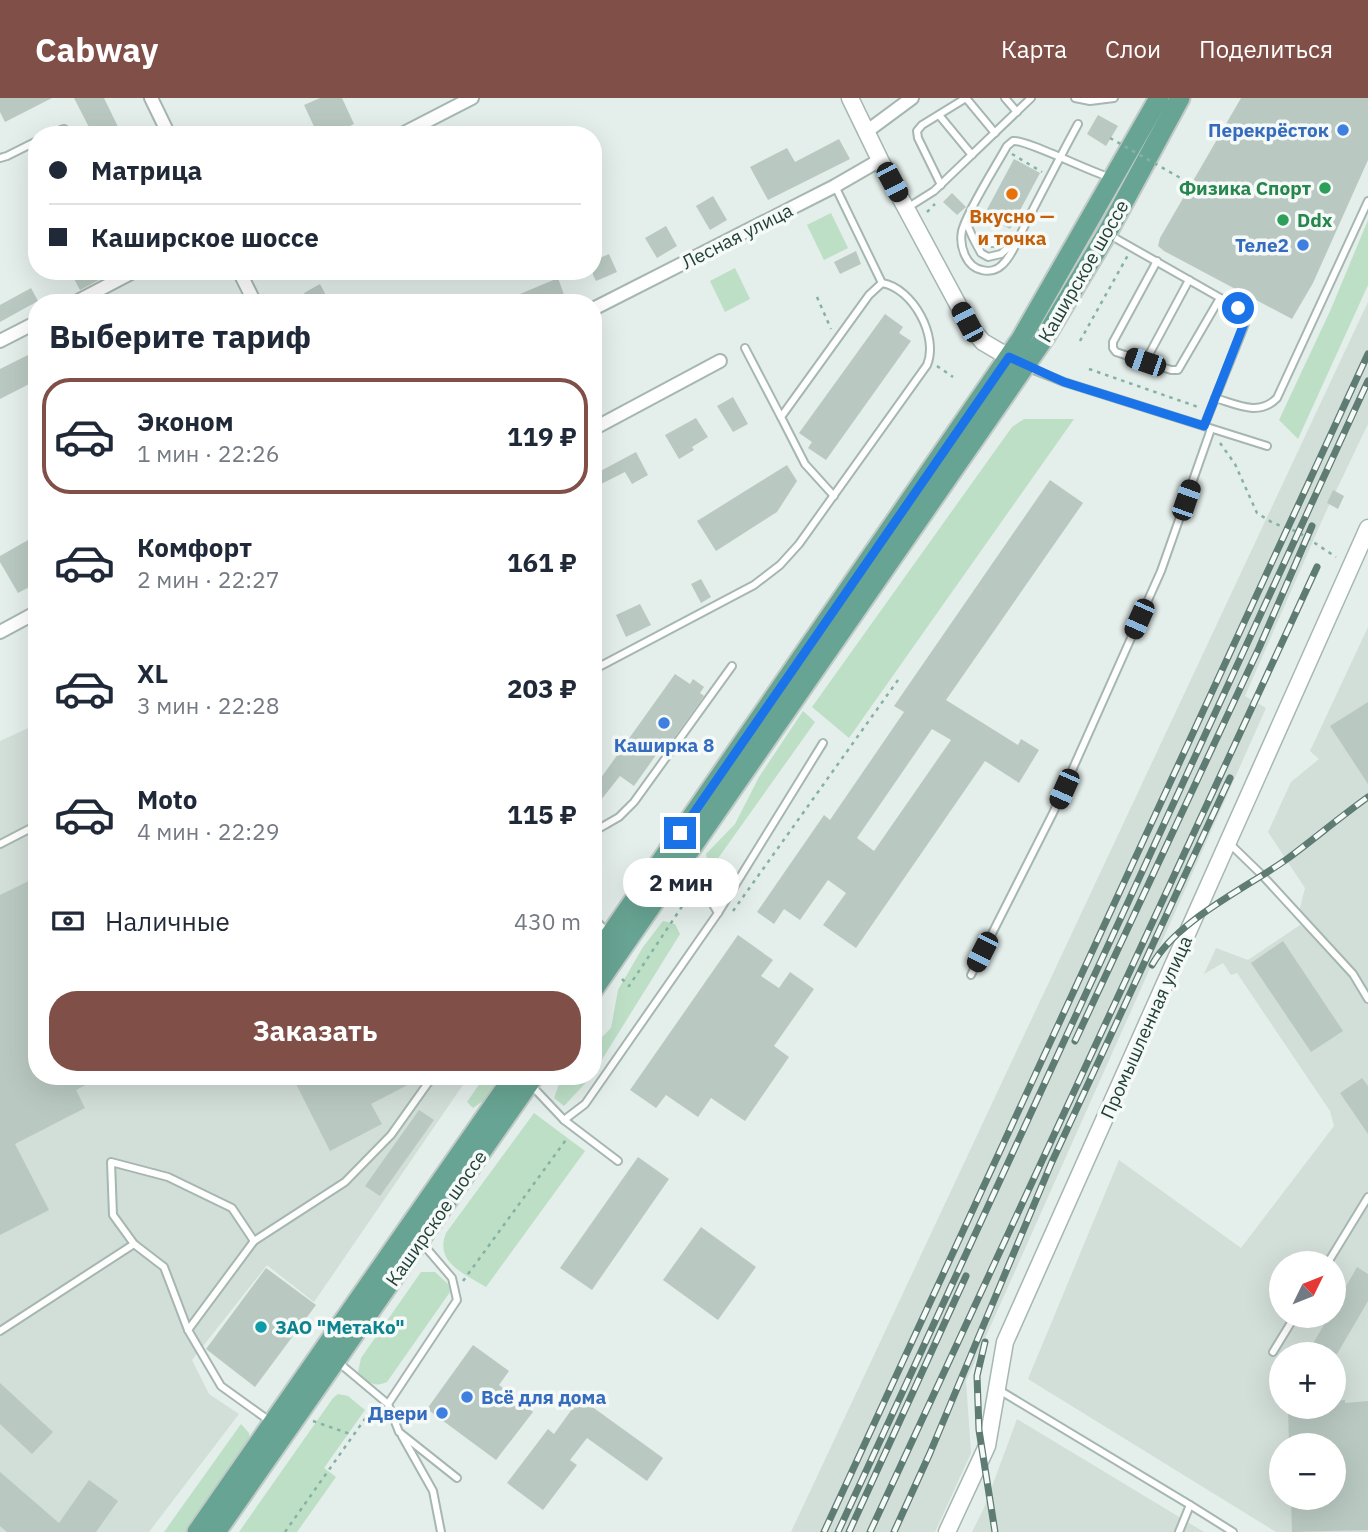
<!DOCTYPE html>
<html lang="ru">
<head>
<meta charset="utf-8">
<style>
  :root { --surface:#fff; --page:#f6f6f7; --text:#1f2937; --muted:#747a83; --line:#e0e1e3; --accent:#7f4f48 }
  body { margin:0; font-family:"IBM Plex Sans",sans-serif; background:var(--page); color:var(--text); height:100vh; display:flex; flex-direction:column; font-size:26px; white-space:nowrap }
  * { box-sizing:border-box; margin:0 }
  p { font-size:23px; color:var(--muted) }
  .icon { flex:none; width:38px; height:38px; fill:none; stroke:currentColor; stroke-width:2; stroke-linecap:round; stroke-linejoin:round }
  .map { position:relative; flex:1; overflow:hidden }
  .panel { position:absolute; left:28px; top:196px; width:574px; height:791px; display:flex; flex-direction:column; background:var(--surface); border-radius:28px; box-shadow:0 7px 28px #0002 }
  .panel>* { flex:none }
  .hud { position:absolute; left:28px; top:28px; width:574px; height:154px; border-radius:28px; box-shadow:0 7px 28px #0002; display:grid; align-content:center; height:154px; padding:0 21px; background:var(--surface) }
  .needle { width:46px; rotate:47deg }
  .tools { position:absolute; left:1269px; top:1153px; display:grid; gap:14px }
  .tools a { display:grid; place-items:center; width:77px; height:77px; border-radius:50%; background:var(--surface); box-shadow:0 7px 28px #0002; font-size:35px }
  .end { position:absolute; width:32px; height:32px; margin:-16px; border:9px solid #1a73e8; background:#fff; box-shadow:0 0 0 4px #fff }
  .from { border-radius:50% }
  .bubble { position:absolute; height:49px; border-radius:24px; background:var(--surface); box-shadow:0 7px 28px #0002; font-size:23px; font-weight:700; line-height:49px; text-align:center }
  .car { position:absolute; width:21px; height:42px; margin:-21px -10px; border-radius:9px; box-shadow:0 0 5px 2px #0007; background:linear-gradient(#222 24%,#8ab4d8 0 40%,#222 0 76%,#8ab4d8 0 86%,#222 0) }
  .hud b { display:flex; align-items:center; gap:24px; height:66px; font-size:26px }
  .hud b+b { border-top:2px solid var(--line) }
  .hud i { width:18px; height:18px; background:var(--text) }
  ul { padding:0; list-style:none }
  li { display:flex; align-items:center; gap:21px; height:116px; margin:0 14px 10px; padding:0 7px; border:4px solid transparent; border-radius:28px }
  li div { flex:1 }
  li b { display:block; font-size:26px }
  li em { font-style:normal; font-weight:700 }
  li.current { border-color:var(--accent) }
  li>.icon { width:63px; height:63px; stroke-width:1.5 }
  h2 { padding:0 21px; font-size:32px; line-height:84px }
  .pay { display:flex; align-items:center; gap:18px; height:77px; padding:0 21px; font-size:26px }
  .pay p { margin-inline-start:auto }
  .button { display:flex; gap:14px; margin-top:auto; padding:14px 21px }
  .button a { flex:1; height:80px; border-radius:28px; background:var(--accent); color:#fff; font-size:28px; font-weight:700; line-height:80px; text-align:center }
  header { display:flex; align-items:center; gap:42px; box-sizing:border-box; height:98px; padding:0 35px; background:var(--accent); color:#fff }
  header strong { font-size:33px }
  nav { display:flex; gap:38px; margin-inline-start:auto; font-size:24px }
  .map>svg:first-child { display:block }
</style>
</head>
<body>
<header>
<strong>Cabway</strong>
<nav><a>Карта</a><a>Слои</a><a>Поделиться</a></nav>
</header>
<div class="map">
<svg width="1368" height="1434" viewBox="0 0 1368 1434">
  <rect width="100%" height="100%" fill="#e4eeea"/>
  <g fill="#d2ded8" fill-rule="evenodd">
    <path d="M1368,204V326L1324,418L1245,598L1266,610L966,1283L971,1355L935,1434H791Z"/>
    <path d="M1368,529V1434H1276L1028,1281L1119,1062L1241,1150L1334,1028L1330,1013L1237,875L1231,877L1223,865L1204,876L1216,850L1248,862L1303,825L1299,814L1305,790L1268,734L1291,684L1319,661L1310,653ZM1281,1166H1334V1218H1281ZM1281,1256H1334V1309H1281ZM1281,1348H1334V1400H1281Z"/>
    <path d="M37,626V978H469L314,1204L267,1167L192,1262L209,1296L239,1316L149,1434H0V643Z"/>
    <path d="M1017,1321L1204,1434H972L984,1410Z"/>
  </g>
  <g fill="#bddfc6">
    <path d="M831,115L848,150L824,162L807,127Z"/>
    <path d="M1368,122V187L1298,341L1279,322L1331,211Z"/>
    <path d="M735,170L750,201L725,214L710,183Z"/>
    <path d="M1024,321H1074L849,640L812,609L1012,329Z"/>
    <path d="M803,613L815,624L709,773L706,756L735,726L759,679Z"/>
    <path d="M663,823L675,826L680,836L593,976V948L611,930L618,892L643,849Z"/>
    <path d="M485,978H502L483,1003L473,1010L467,1004Z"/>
    <path d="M562,978H592L564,1008L554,1000Z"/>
    <path d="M534,1015L585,1053L486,1189C465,1176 434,1165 446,1135Z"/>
    <path d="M421,1174H435L448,1186L450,1194L387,1284C374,1290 367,1284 358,1274L361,1260Z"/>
    <path d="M338,1296L348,1298L365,1312L324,1370L336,1379L297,1434H239L333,1300Z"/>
    <path d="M241,1326L249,1335L250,1342L189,1434H164Z"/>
  </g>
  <g fill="#b9c9c2" fill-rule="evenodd">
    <path d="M0,0H52L5,24L0,14Z"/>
    <path d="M74,0H104L122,37H93Z"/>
    <path d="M320,0H342L354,26L331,37H318L304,7Z"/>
    <path d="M1241,0H1368V62L1313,185L1292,221L1164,153L1158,148L1160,140Z"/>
    <path d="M1098,17L1118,28L1106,48L1087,36Z"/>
    <path d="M839,41L850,61L768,102L750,69L787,50L795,64Z"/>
    <path d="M1014,61L1040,75L1010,131L984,117Z"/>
    <path d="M952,95L966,109L957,117L943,104Z"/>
    <path d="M713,98L727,122L710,132L696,108Z"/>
    <path d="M666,128L677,148L657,160L645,140Z"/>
    <path d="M856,153L861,166L840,176L834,164Z"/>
    <path d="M609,156L617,174L596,183L593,177V163Z"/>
    <path d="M78,173H116L80,192L72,177Z"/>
    <path d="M558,180L567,205H524L520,196Z"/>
    <path d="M320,186L330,205H310L304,195Z"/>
    <path d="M31,190L38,203L0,224V207Z"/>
    <path d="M885,216L903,229L899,235L911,243L826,362L808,350L812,344L799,335Z"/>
    <path d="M30,256L37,268V282L0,301V271Z"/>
    <path d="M733,299L748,326L733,334L717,308Z"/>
    <path d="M696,320L708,339L692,349L694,352L679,361L665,337Z"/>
    <path d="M636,354L648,377L632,386L625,374L593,390V377Z"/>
    <path d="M787,367L797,383L777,414L716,453L697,423Z"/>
    <path d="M1050,382L1083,405L946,602L1018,647L1021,641L1039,652L1019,685L985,663L856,850L823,827L846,795L828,782L800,822L784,811L774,826L757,814L824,717L830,722L904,614L894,608ZM932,631L951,642L874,753L857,740Z"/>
    <path d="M1333,392L1344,398L1338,411L1327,405Z"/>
    <path d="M37,437V485L18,495L0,464V458Z"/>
    <path d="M701,481L711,499L701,505L691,486Z"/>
    <path d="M640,506L651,527L626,539L616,517Z"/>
    <path d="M675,576L690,586L693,581L704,589L700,595L704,598L665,652L661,650L634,688L620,678L593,712V691Z"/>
    <path d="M1368,604V686L1330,628Z"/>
    <path d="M37,779V978H103L76,992L85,1010L15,1046L49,1112L0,1137V797Z"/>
    <path d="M738,837L773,862L761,878L779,890L790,874L814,891L774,948L789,959L745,1023L711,1000L698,1019L666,997L656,1010L630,992Z"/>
    <path d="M1283,843L1343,933L1311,954L1251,865Z"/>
    <path d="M292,978H425L371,1006L382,1026L330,1053Z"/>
    <path d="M1362,980L1368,988V1036L1340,995Z"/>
    <path d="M419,1012L434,1022L380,1098L365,1088Z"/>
    <path d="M638,1059L669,1081L592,1192L560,1170Z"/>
    <path d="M701,1129L756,1169L718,1222L663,1182Z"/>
    <path d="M1357,1169L1368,1176V1203L1337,1256H1307L1329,1218H1334V1210Z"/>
    <path d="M266,1170L316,1207L255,1289L206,1251Z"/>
    <path d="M473,1247L509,1273L499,1287L533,1314L496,1362L427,1311Z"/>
    <path d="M0,1285L53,1334L32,1356L0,1326Z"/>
    <path d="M580,1300L663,1360L647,1383L587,1340L570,1362L577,1367L543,1412L507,1385L548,1331L554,1336Z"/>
    <path d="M1345,1302V1305L1368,1303V1432L1292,1434L1291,1400H1334V1348H1289L1288,1309H1334V1303Z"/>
    <path d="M0,1374L59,1425L89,1382L118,1403L96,1434H7L0,1428Z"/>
  </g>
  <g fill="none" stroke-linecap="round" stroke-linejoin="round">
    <defs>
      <g id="service">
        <path d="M966,0L995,35"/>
        <path d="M1005,0L1017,14"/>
        <path d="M1075,0L1090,3L1114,0"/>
        <path d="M939,17L972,57"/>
        <path d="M1078,26C1060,59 1043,92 1026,125C1019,138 1013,157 1002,167C997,172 989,174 982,172C966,169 959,148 962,133C967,113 996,68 1007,48L1013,43C1025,41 1090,74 1109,79"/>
        <path d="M48,37L64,31L73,37"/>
        <path d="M0,60L7,58L37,43"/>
        <path d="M941,87L918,40L917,33L922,27L966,0"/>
        <path d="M907,110L934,93L1031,0"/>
        <path d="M966,124L973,140C988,149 1002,144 1018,140"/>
        <path d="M1108,136L1238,210L1245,218V226L1204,328"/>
        <path d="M974,142L981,155L988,159L1001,156L1012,146"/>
        <path d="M1157,163L1113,244V250L1116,254L1171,272H1178L1220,200"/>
        <path d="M745,250L781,319"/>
        <path d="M1145,264L1189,182"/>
        <path d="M1026,269L1064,284L1267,348"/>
        <path d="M1215,300C1236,306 1259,319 1277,300L1368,103"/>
        <path d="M834,398L805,366L781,319L869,197L882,185"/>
        <path d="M593,572L754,487L780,467L799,446L927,267C939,239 913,190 882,185L835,88"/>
        <path d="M593,734L619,719L634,704L732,568"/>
        <path d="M0,746L37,727"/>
        <path d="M1230,746L1262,777L1353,876L1368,901"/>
        <path d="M682,771L699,783L718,815"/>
        <path d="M971,877L1053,715L1161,473L1211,331"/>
        <path d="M531,987L564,1022L618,1063"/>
        <path d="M564,1022L585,1006L718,815L823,645"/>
        <path d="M254,1143L232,1110L168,1079L111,1064L113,1117L134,1146L164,1169L188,1232L221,1288L271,1324"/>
        <path d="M422,1145L452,1180L457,1202L388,1306L399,1334L457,1380"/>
        <path d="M1327,1166L1368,1099"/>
        <path d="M188,1232L254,1143L345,1084L391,1037L433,978"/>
        <path d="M0,1233L134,1146"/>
        <path d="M1273,1254L1295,1218"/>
        <path d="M338,1264L388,1306"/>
        <path d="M999,1292L1190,1407L1179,1434"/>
        <path d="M402,1338L433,1393L441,1434"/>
        <path d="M1190,1407L1233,1434"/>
      </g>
      <g id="minor">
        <path d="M151,0L169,37"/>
        <path d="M866,34L912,0"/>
        <path d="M400,37L472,0"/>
        <path d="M239,173L255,205"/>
        <path d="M74,205L135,173"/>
        <path d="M593,211L835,88L880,62"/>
        <path d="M0,243L37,224"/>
        <path d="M593,331L720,263"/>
        <path d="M0,534L37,514"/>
        <path d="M593,824L608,839"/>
      </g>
      <g id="tertiary">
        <path d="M850,0L880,62L970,229L983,244L1017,264"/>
        <path d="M947,1434L987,1348L1005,1244L1368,430"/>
      </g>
      <g id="primary">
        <path d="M593,862L1021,241L1159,0"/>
        <path d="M593,892L1045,239L1107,135L1180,0"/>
        <path d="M197,1434L514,978"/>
        <path d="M216,1434L534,978"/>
      </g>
    </defs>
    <use href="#service" stroke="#a6b7b1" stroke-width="10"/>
    <use href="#minor" stroke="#a6b7b1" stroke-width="16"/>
    <use href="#tertiary" stroke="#a6b7b1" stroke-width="19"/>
    <use href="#primary" stroke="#c1cac7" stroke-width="23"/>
    <g stroke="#84b2a3" stroke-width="2.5" stroke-dasharray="3.5 5" stroke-linecap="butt">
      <path d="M1012,56L1042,74"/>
      <path d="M927,114L935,106"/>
      <path d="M817,199L831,231"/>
      <path d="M1080,243L1128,157"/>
      <path d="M937,268L953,279"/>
      <path d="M1089,271L1201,310"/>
      <path d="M1220,345L1235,366L1257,415L1273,425L1298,434L1336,459"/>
      <path d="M733,813L898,582"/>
      <path d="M622,881L629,888L693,792"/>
      <path d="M463,1183L568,1039"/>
      <path d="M313,1323L353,1337"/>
      <path d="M285,1434L374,1308"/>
    </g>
    <use href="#service" stroke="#fff" stroke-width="6"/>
    <use href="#minor" stroke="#fff" stroke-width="12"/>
    <use href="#tertiary" stroke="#fff" stroke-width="16"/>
    <use href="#primary" stroke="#68a493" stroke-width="19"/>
    <defs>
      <g id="rail">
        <path d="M1152,867C1177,822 1245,791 1287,761C1314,741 1340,719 1368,699"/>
        <path d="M1075,943L1259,550L1312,428"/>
        <path d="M985,1244L977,1278L979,1332L995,1434"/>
        <path d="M824,1434L1368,256"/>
        <path d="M838,1434L1368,283"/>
        <path d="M849,1434L966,1178"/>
        <path d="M870,1434L1317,469"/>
        <path d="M894,1434L930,1355L1051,1066L1230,680"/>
      </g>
    </defs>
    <use href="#rail" stroke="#5e7c73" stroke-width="7"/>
    <use href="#rail" stroke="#f5faf8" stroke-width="4.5" stroke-dasharray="13" stroke-linecap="butt"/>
    <path stroke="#84b2a3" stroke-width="2.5" stroke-dasharray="3.5 5" stroke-linecap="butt" d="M1110,40L1191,86"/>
  </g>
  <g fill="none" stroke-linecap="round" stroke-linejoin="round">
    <path stroke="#1a73e8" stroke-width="9" d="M680,735L1009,259L1064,284L1204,328L1245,223L1243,215L1238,210"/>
  </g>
  <g fill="#3f7fe0" stroke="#f5faf8" stroke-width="2.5">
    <circle cx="1343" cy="32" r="7"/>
    <circle cx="1303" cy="147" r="7"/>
    <circle cx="664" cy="625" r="7"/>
    <circle cx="467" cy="1299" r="7"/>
    <circle cx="442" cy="1315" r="7"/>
  </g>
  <g fill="#2e9e5b" stroke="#f5faf8" stroke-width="2.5">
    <circle cx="1325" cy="90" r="7"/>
    <circle cx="1283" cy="122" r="7"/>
  </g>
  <circle fill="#e8710a" stroke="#f5faf8" stroke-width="2.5" cx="1012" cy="96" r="7"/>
  <circle fill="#0f9aa8" stroke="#f5faf8" stroke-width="2.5" cx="261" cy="1229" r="7"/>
  <g text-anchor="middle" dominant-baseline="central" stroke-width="7" stroke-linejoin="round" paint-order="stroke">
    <g font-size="19" font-weight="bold" fill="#366cbe" stroke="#f5faf8" text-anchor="end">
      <text x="1329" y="32">Перекрёсток</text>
      <text x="1289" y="147">Теле2</text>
      <text x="664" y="647" text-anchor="middle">Каширка 8</text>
      <text x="481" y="1299" text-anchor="start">Всё для дома</text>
      <text x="428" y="1315">Двери</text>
    </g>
    <g font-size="19" font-weight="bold" fill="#27864d" stroke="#f5faf8" text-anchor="end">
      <text x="1311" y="90">Физика Спорт</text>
      <text x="1297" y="122" text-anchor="start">Ddx</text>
    </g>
    <g font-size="19" font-weight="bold" fill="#c56008" stroke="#f5faf8">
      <text x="1012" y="118">Вкусно —<tspan x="1012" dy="22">и точка</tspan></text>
    </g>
    <g font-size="19" fill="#234138" stroke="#f5faf8">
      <text transform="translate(737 138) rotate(-27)">Лесная улица</text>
      <text transform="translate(1083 173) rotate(-60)">Каширское шоссе</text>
      <text transform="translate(1146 929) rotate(-66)">Промышленная улица</text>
      <text transform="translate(436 1120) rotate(-55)">Каширское шоссе</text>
    </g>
    <g font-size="19" font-weight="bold" fill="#0d838f" stroke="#f5faf8" text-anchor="start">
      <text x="275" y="1229">ЗАО "МетаКо"</text>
    </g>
  </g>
</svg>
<div class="tools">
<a><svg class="needle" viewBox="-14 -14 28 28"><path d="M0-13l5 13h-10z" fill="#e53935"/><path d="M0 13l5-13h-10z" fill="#747a83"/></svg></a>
<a>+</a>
<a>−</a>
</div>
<i class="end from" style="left:1238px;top:210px"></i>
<i class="end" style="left:680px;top:735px"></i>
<div class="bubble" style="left:623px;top:760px;width:116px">2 мин</div>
<i class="car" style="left:892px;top:84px;rotate:152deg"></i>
<i class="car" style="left:967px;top:224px;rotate:332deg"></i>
<i class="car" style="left:1145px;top:264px;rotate:289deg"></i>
<i class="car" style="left:1186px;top:402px;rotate:19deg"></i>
<i class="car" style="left:1139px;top:521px;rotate:204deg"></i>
<i class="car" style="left:1064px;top:691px;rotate:204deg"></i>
<i class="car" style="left:982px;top:854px;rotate:207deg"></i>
<div class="hud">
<b><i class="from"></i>Матрица</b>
<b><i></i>Каширское шоссе</b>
</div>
<section class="panel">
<h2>Выберите тариф</h2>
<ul>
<li class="current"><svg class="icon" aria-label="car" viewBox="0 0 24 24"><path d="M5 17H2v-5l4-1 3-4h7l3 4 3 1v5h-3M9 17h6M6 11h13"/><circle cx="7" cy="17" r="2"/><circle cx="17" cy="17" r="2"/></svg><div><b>Эконом</b><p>1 мин · 22:26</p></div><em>119 ₽</em></li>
<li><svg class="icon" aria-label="car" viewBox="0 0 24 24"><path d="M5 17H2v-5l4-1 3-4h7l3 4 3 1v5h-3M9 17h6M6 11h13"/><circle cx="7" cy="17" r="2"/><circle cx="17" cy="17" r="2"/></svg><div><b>Комфорт</b><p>2 мин · 22:27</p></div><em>161 ₽</em></li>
<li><svg class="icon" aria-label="car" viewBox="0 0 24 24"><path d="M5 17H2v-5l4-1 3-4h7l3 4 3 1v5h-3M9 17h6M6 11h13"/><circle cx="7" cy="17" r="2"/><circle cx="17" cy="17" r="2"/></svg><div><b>XL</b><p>3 мин · 22:28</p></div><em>203 ₽</em></li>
<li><svg class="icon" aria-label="car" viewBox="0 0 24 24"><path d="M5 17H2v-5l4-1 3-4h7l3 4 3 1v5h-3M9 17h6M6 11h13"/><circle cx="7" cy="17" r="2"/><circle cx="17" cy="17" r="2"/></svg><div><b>Moto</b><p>4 мин · 22:29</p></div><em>115 ₽</em></li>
</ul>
<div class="pay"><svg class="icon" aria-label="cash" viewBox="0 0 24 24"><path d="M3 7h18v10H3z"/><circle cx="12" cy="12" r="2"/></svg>Наличные<p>430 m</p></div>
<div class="button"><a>Заказать</a></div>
</section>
</div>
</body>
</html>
